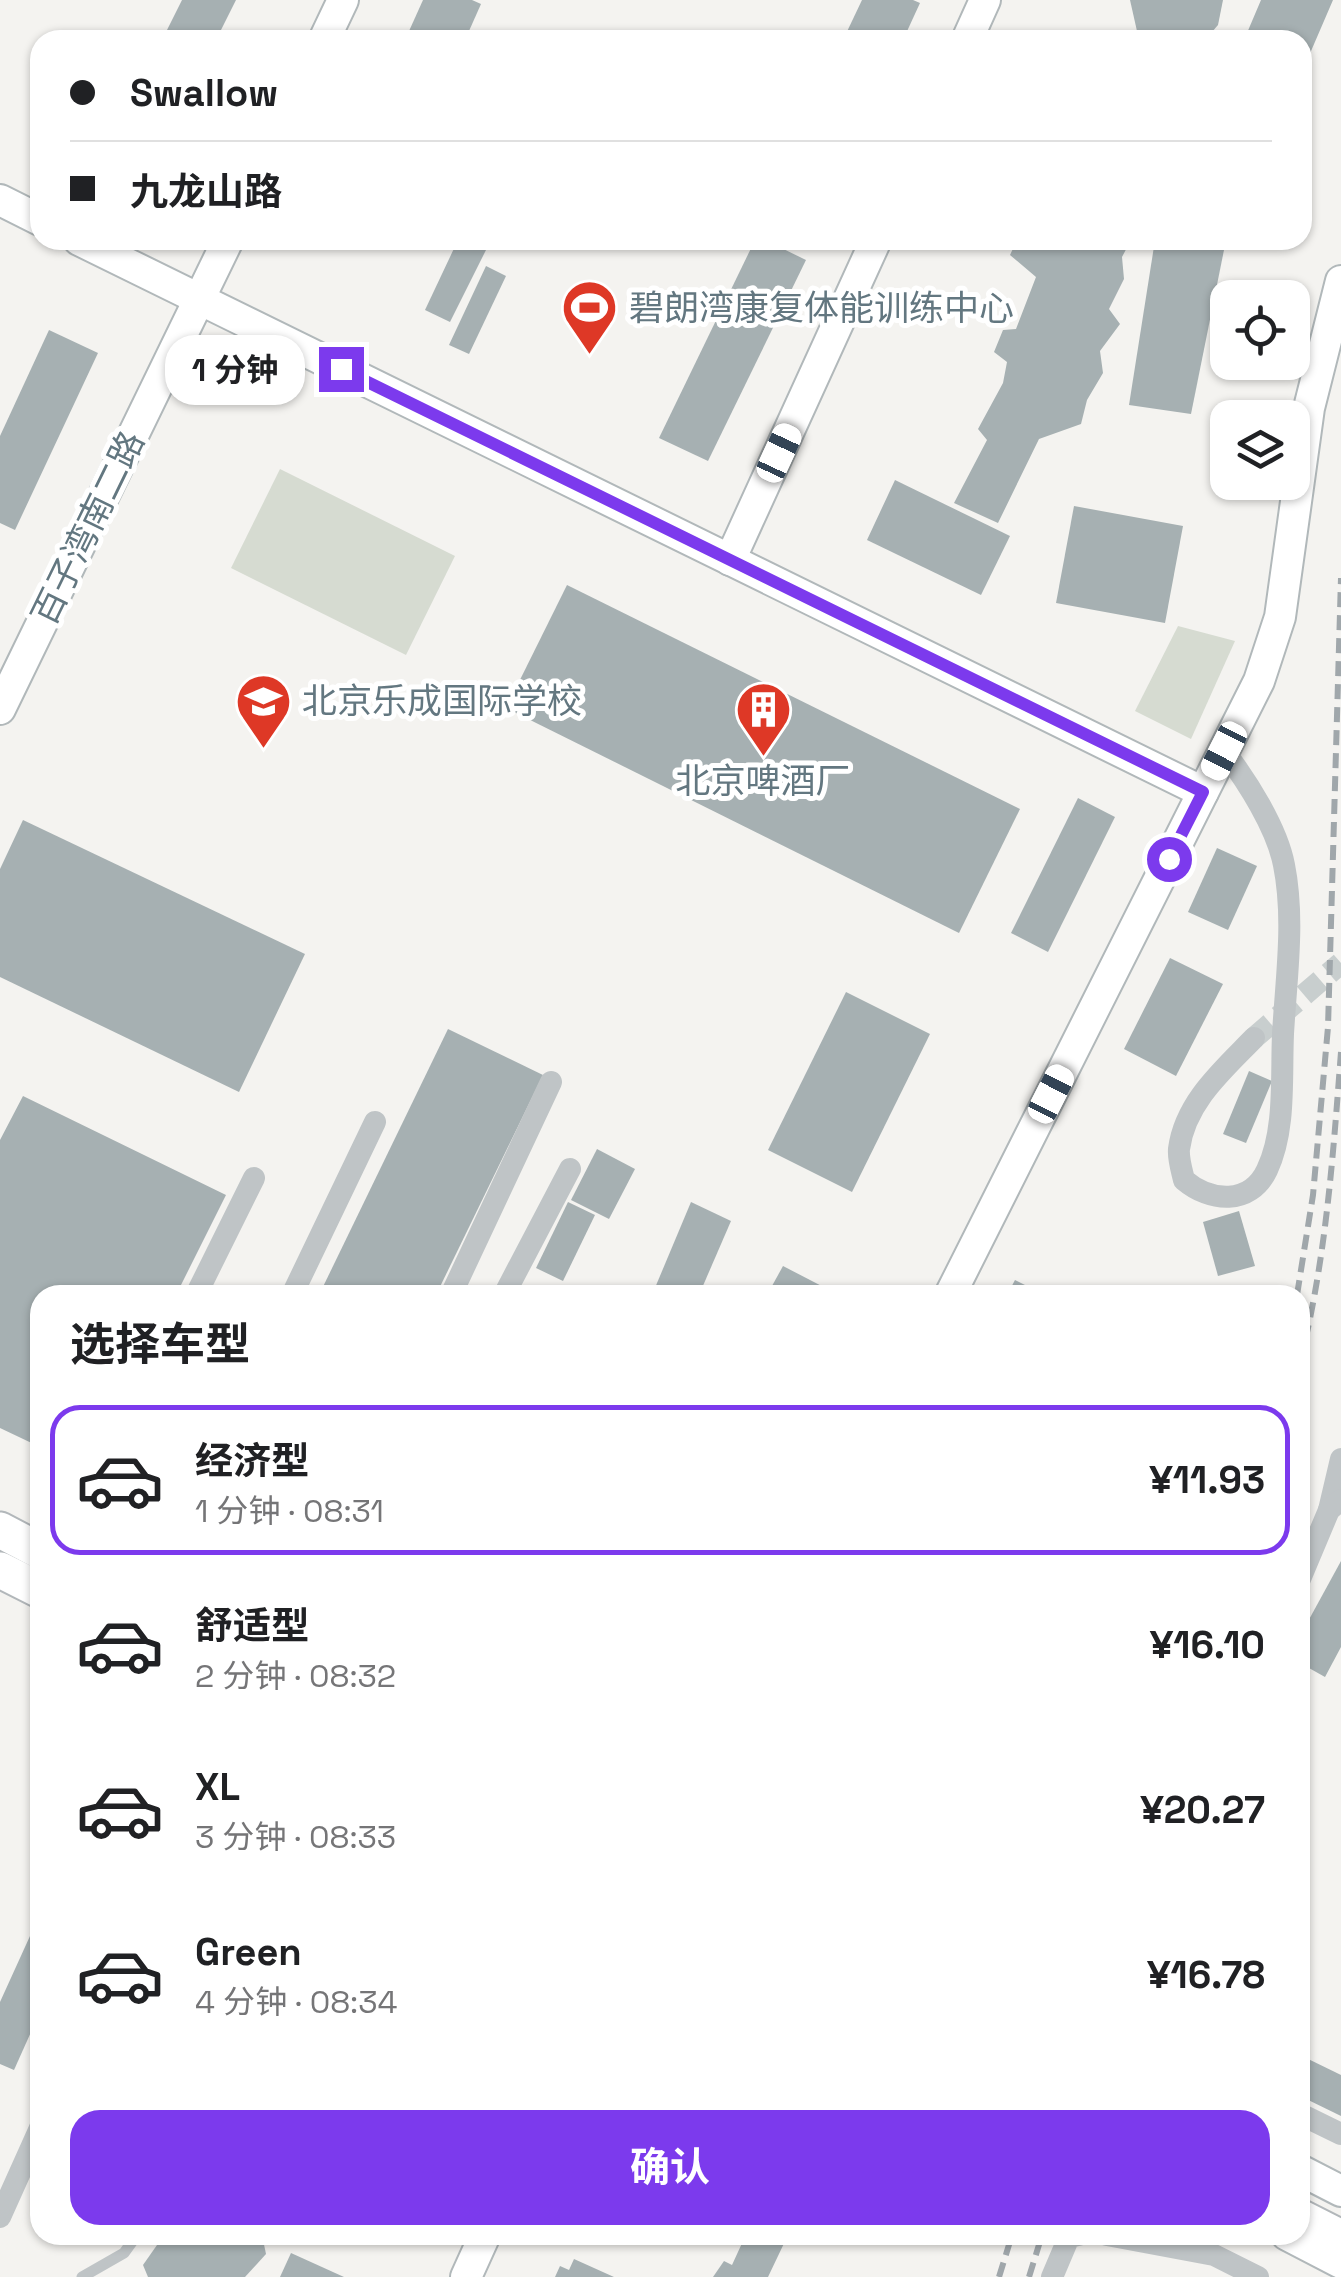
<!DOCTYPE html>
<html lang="zh">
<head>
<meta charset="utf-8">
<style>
  :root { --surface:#fff; --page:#f2f2f2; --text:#202124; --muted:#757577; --line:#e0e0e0; --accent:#7c3aed }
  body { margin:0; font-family:"Space Grotesk","Noto Sans SC",sans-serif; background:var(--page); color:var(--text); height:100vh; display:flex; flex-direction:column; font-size:38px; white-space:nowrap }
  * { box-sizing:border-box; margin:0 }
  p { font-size:32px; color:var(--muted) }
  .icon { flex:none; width:55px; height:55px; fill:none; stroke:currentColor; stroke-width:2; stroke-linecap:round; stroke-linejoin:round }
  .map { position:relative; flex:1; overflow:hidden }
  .panel { position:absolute; left:30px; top:1285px; width:1280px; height:960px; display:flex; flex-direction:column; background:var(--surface); border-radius:30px; box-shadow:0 2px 8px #0004 }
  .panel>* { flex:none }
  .banner { position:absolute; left:30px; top:30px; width:1282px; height:220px; border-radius:30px; box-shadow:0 2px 8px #0004; display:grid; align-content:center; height:220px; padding:0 40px; background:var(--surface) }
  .buttons { position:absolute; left:1210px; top:280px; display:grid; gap:20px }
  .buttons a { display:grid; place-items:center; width:100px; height:100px; border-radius:20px; background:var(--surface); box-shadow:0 2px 8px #0004; font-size:50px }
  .end { position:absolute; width:45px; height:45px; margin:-22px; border:12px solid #7c3aed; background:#fff; box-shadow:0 0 0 5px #fff }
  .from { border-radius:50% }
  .bubble { position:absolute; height:70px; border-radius:30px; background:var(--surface); box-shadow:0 2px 8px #0004; font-size:32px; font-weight:700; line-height:70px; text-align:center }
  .car { position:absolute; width:30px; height:60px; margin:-30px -15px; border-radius:12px; box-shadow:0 0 8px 2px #0007; background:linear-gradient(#fff 24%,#345 0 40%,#fff 0 76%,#345 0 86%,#fff 0) }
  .banner b { display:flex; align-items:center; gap:35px; height:95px; font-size:38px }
  .banner b+b { border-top:2px solid var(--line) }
  .banner i { width:25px; height:25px; background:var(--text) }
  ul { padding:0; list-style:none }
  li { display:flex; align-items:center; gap:30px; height:150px; margin:0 20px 15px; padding:0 20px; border:5px solid transparent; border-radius:30px }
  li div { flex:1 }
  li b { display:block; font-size:38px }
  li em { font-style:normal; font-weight:700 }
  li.active { border-color:var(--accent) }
  li>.icon { width:90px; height:90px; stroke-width:1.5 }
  h2 { padding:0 40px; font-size:45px; line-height:120px }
  .action { display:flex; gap:20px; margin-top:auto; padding:20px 40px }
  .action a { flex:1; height:115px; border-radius:30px; background:var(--accent); color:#fff; font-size:40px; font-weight:700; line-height:115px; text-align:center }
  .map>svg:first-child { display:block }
</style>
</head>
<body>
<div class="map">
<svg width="1341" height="2277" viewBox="0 0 1341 2277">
  <rect width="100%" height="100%" fill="#f4f3f0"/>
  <g fill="#d6dbd1">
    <path d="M280,469L455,556L406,655L231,568Z"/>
    <path d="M1178,626L1235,641L1191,739L1135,711Z"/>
  </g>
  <g fill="#a6b0b2">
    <path d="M182,0H236L216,40H162Z"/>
    <path d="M423,0H472L481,4L465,40H405Z"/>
    <path d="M862,0H913L920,3L903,40H843Z"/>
    <path d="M1130,0H1223L1218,25L1205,40H1139Z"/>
    <path d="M1261,0H1333L1302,72V40H1244Z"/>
    <path d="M458,240L486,250L450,322L425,310Z"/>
    <path d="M755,240H765L806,260L708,461L659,438Z"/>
    <path d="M1017,240H1131L1122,257L1124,279L1109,309L1120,324L1100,351L1103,373L1087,400L1081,424L1039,439L998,523L954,503L987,440L978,429L1003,383L1007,362L994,352L1003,330L1016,329L1036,277L1010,255Z"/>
    <path d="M1155,240H1226L1191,414L1129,405Z"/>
    <path d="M486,266L506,276L469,354L449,345Z"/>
    <path d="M49,330L98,353L15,530L0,523V436Z"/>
    <path d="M895,480L1010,536L981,595L867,540Z"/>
    <path d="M1074,506L1183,526L1165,623L1056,603Z"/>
    <path d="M567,585L1020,809L959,933L506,708Z"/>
    <path d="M1078,798L1115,817L1048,952L1011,933Z"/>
    <path d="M23,820L305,954L239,1092L0,977V869Z"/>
    <path d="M1217,848L1257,866L1228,930L1188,912Z"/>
    <path d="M1170,958L1223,984L1176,1076L1124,1049Z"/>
    <path d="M846,992L930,1034L852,1192L768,1150Z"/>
    <path d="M448,1029L543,1075L436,1295H319Z"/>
    <path d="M1249,1071L1272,1081L1246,1143L1223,1134Z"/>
    <path d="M23,1096L226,1195L176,1295H40V1447L0,1428V1140Z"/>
    <path d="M597,1149L635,1169L609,1219L571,1200Z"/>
    <path d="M568,1202L595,1215L563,1281L536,1268Z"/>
    <path d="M691,1202L731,1221L699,1295H652Z"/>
    <path d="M1239,1211L1255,1266L1218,1276L1203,1222Z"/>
    <path d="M783,1266L839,1295H767Z"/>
    <path d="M1015,1280L1045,1295H1007Z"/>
    <path d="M1341,1561V1647L1325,1677L1300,1663V1636Z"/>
    <path d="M40,1914V2012L14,2070L0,2064V2002Z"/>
    <path d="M1300,2055L1341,2075V2116L1300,2096Z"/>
    <path d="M164,2235H262L266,2254L245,2277H148L143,2265Z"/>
    <path d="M731,2235H788L768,2277H713L724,2261L732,2265L743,2241Z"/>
    <path d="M291,2253L344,2277H280Z"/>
    <path d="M574,2259L614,2277H555L560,2266L569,2270Z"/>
  </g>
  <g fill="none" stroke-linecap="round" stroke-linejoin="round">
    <path stroke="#c8cece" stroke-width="22" stroke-dasharray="22 11" stroke-linecap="butt" d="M1254,1038L1341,963"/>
    <defs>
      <g id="secondary">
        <path d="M324,40L343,0"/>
        <path d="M967,40L985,0"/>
        <path d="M0,200L40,220"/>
        <path d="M79,240L1203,792"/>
        <path d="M730,560L876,240"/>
        <path d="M0,709L228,240"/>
        <path d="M950,1295L1259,681L1280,617L1309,408L1341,281"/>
        <path d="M1300,2170L1341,2191"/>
        <path d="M1287,2235L1341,2263"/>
        <path d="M466,2277L485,2235"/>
      </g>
      <g id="primary">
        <path d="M0,1530L40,1551"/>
        <path d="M0,1570L40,1590"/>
        <path d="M1300,2217L1341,2238"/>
      </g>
    </defs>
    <use href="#secondary" stroke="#b1b8ba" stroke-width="34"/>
    <use href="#primary" stroke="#b2b7ba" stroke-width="39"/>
    <path stroke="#bfc4c6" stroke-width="11" d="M82,2277L124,2253L137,2235"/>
    <g stroke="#bfc4c6" stroke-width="22">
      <path d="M1224,751C1247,781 1277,828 1284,865C1295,920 1286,979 1283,1034C1281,1077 1286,1130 1267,1170C1250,1206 1210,1202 1184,1180C1182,1171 1178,1159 1179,1149C1185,1102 1224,1069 1254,1038"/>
      <path d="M196,1295L254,1178"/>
      <path d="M292,1295L375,1122"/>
      <path d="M451,1295L551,1082"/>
      <path d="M504,1295L570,1169"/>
      <path d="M1329,1510L1341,1459"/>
      <path d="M1300,1579L1329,1510L1341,1500"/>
      <path d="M1300,2114L1341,2134"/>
      <path d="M0,2217L40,2128"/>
      <path d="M1107,2235L1214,2255L1258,2277"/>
      <path d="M1052,2277L1069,2237L1078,2235"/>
    </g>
    <use href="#secondary" stroke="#fff" stroke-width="30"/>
    <use href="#primary" stroke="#fff" stroke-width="35"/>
    <g stroke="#a0a7ab" stroke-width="6" stroke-dasharray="15 8" stroke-linecap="butt">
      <path d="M1297,1295L1313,1195L1328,1027L1341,578"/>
      <path d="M1300,1362C1326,1260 1333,1156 1341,1052"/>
      <path d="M999,2277L1012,2235"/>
      <path d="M1029,2277L1042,2235"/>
    </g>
  </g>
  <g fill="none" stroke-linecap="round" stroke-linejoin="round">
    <path stroke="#7c3aed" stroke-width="12" d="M341,369L1203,792L1169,859"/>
  </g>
  <defs>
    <symbol id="stadium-pin" viewBox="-11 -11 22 30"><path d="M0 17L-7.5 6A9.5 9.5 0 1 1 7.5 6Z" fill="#de3826" stroke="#fff"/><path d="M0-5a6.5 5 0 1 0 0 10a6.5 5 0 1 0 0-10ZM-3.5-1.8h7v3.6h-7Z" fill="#fff"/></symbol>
    <symbol id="school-pin" viewBox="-11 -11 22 30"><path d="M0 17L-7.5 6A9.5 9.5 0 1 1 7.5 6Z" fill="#de3826" stroke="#fff"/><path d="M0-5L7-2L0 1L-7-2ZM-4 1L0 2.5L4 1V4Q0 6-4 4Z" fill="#fff"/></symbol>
    <symbol id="building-pin" viewBox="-11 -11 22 30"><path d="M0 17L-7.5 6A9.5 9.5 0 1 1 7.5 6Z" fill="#de3826" stroke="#fff"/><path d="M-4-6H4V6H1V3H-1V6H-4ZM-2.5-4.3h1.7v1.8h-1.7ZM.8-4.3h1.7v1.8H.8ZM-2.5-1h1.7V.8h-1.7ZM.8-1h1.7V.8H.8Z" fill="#fff"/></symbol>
  </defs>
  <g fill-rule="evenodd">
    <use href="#stadium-pin" x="558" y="276" width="63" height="86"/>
    <use href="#school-pin" x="232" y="670" width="63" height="86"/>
    <use href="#building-pin" x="732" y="678" width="63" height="86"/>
  </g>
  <g text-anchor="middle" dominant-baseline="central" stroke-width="10" stroke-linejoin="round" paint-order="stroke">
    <g font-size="35" fill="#637780" stroke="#fff" text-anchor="start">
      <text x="629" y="308">碧朗湾康复体能训练中心</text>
      <text x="302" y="701">北京乐成国际学校</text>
      <text x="763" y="781" text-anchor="middle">北京啤酒厂</text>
    </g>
    <g font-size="35" fill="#637780" stroke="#fff">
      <text transform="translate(88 528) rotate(-64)">百子湾南二路</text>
    </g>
  </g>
</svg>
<div class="buttons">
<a><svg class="icon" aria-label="locate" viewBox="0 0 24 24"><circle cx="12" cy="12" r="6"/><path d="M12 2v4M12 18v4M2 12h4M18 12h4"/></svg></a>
<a><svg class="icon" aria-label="layers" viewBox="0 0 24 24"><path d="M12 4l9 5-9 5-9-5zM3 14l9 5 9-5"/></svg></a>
</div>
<i class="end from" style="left:1169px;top:859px"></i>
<i class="end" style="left:341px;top:369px"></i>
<div class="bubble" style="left:165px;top:335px;width:140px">1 分钟</div>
<i class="car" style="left:779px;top:453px;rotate:25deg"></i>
<i class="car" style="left:1224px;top:751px;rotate:207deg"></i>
<i class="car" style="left:1051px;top:1094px;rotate:27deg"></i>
<div class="banner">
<b><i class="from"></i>Swallow</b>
<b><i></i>九龙山路</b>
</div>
<section class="panel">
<h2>选择车型</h2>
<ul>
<li class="active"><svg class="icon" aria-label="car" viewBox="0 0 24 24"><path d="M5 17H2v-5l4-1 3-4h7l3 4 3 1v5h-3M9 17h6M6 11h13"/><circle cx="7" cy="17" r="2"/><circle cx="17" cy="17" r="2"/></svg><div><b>经济型</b><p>1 分钟 · 08:31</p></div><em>¥11.93</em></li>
<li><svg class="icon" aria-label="car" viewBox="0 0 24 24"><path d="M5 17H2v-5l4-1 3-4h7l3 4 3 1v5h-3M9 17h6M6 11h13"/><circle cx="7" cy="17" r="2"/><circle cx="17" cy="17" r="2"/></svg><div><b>舒适型</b><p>2 分钟 · 08:32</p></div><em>¥16.10</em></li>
<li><svg class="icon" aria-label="car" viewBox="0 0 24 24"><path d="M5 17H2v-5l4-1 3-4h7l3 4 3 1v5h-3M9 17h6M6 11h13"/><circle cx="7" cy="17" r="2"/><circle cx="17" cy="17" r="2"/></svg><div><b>XL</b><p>3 分钟 · 08:33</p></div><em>¥20.27</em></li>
<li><svg class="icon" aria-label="car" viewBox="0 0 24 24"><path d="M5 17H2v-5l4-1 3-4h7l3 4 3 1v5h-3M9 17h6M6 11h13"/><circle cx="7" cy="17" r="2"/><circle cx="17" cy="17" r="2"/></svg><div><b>Green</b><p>4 分钟 · 08:34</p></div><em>¥16.78</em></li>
</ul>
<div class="action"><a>确认</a></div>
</section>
</div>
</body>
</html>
